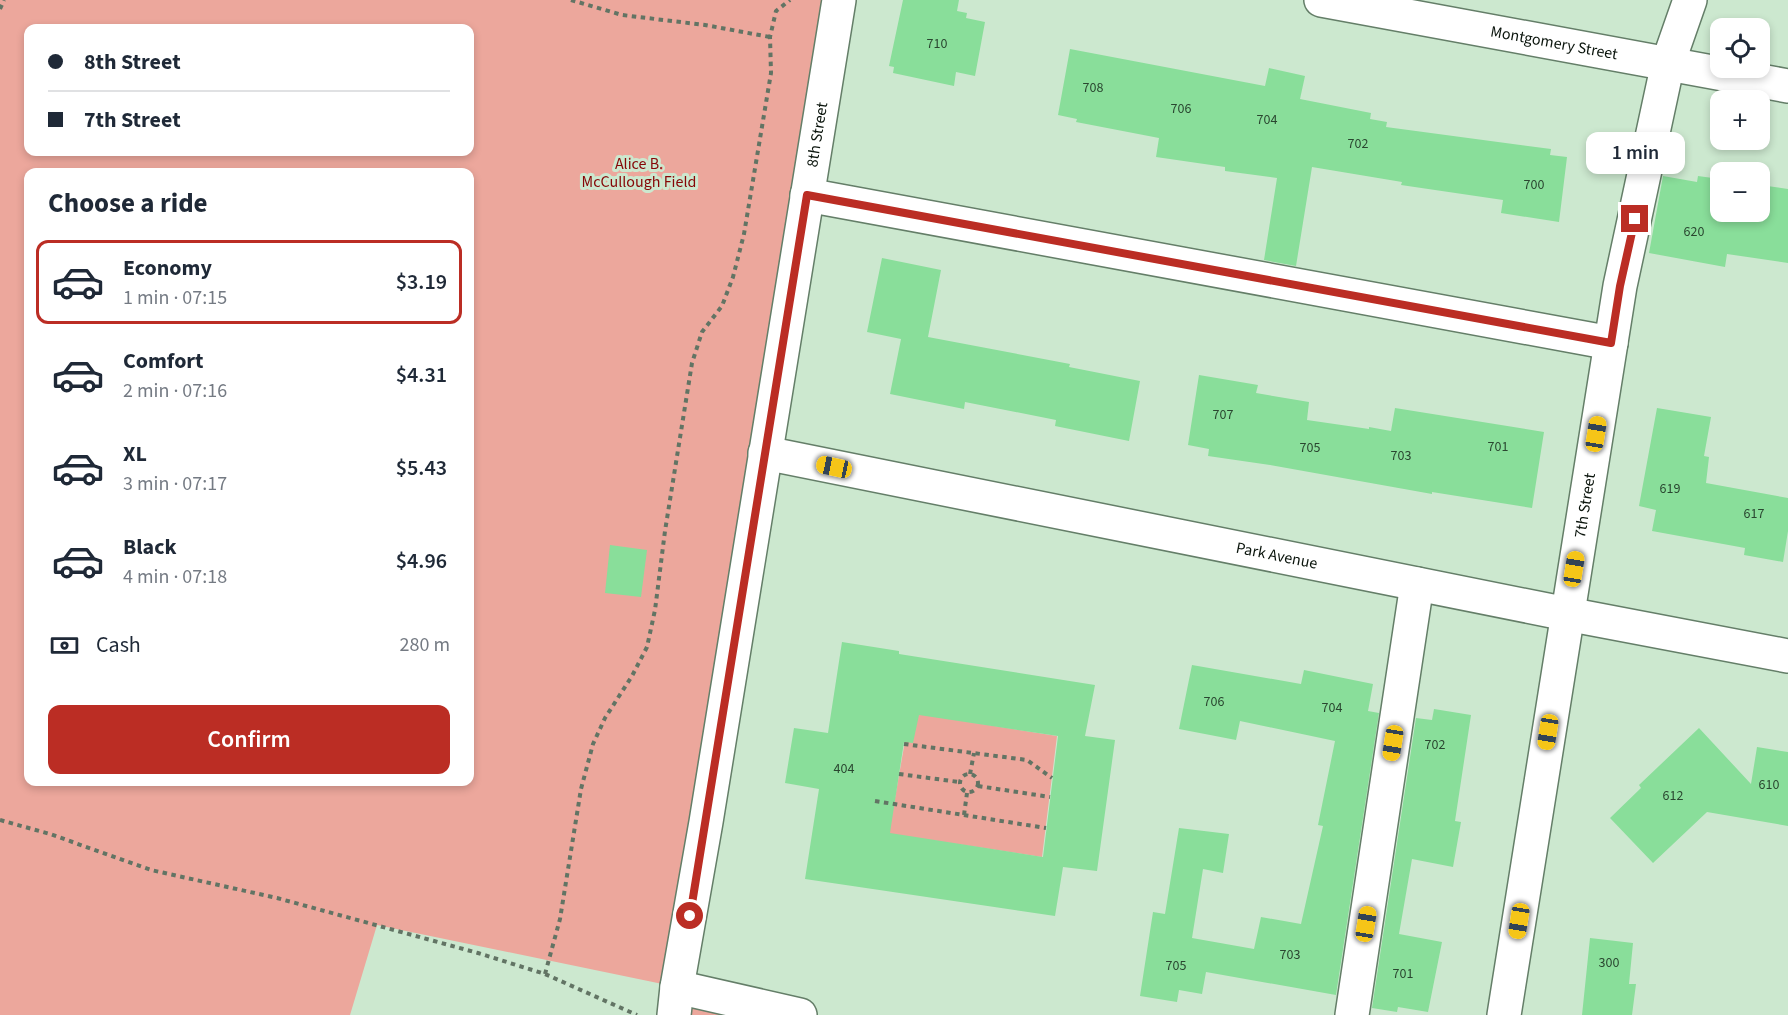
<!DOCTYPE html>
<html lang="en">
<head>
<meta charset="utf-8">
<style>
  :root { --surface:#fff; --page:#f6f6f7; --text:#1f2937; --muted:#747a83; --line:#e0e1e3; --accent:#bb2d24 }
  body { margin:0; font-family:"Source Sans 3",sans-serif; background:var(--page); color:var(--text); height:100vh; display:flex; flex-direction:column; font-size:22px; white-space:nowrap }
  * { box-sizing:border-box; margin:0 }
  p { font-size:20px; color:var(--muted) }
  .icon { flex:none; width:33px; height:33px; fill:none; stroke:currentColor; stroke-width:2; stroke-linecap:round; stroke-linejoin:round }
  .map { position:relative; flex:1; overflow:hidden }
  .drawer { position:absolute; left:24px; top:168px; width:450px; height:618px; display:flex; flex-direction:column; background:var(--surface); border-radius:12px; box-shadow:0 3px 9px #0003 }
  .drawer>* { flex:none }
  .hud { position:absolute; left:24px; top:24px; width:450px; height:132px; border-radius:12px; box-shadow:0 3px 9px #0003; display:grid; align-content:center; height:132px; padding:0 24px; background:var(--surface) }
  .controls { position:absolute; left:1710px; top:18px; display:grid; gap:12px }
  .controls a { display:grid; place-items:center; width:60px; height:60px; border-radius:12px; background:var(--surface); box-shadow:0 3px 9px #0003; font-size:30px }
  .end { position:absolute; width:27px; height:27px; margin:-14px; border:8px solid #bb2d24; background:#fff; box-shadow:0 0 0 3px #fff }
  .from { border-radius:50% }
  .bubble { position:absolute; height:42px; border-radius:12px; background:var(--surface); box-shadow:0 3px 9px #0003; font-size:20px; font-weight:600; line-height:42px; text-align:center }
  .car { position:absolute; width:18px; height:36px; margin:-18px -9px; border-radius:8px; box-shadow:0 0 4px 2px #0007; background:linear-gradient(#f5c518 24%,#345 0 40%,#f5c518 0 76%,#345 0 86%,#f5c518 0) }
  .hud b { display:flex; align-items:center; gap:21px; height:57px; font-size:22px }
  .hud b+b { border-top:2px solid var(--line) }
  .hud i { width:15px; height:15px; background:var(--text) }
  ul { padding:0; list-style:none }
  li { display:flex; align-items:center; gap:18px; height:84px; margin:0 12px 9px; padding:0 12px; border:3px solid transparent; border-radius:12px }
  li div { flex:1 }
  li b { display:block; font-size:22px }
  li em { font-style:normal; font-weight:600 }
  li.on { border-color:var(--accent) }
  li>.icon { width:54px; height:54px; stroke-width:1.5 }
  h2 { padding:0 24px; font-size:27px; line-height:72px }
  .pay { display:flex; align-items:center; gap:15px; height:66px; padding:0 24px; font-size:22px }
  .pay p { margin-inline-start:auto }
  .button { display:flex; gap:12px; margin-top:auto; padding:12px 24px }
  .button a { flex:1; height:69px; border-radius:12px; background:var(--accent); color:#fff; font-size:24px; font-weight:600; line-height:69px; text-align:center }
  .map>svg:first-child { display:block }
</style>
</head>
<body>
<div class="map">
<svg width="1788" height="1015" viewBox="0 0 1788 1015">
  <rect width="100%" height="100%" fill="#cce8cf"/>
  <g fill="#eca79c" fill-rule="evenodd">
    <path d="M0,0H839L677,987L800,1015H673L677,987L377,925L350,1015H0ZM28,28H470V152H28ZM28,172H470V782H28Z"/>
    <path d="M919,714L1057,736L1042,857L871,831L895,798L905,741Z"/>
  </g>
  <g fill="#89de9a" fill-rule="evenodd">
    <path d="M903,0H959L957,11L967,13L966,18L985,22L975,76L956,72L954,86L893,73L894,67L889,66Z"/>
    <path d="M1070,49L1265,86L1269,68L1305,76L1300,99L1371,113L1370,119L1387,122L1386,127L1551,149L1550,155L1567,157L1559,222L1501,213L1503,200L1401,185L1402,182L1312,167L1296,266L1264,260L1277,178L1225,171V167L1156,157L1159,138L1076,122L1077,119L1058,115Z"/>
    <path d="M1663,176L1697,182L1698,176L1720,179V212H1760V185L1788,189V263L1727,254L1725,267L1649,253Z"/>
    <path d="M882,258L941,270L928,337L1070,364L1069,367L1140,381L1129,441L1055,426L1056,420L965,402L964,409L890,394L901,339L867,332Z"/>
    <path d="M1199,375L1258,385L1256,393L1309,402L1307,420L1369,429V427L1391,431L1395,408L1544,432L1532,508L1432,492V494L1270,465L1208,456L1209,449L1188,445Z"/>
    <path d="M1657,408L1711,417L1704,456L1709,457L1706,483L1788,498V531L1783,562L1744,555L1745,548L1652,531L1656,510L1639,506Z"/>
    <path d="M610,545L647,550L641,597L605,593Z"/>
    <path d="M842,642L899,651V654L1095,685L1085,736L1115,740L1097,871L1063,867L1055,916L805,879L819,789L785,783L794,728L828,733ZM919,715L1058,736L1043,857L890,833L904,742L913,743Z"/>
    <path d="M1192,665L1301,684L1304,670L1373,684L1368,711L1379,713L1336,995L1206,972L1202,994L1179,990L1177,1002L1140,996L1153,912L1165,914L1179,828L1229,834L1223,873L1203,869L1192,938L1254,949L1261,917L1301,924L1323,826L1318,825L1335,741L1240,721L1236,740L1179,729Z"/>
    <path d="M1434,709L1471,715L1455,821L1461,822L1453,867L1412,859L1399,934L1442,942L1428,1012L1398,1007L1397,1012L1372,1008L1416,718L1432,720Z"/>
    <path d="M1699,728L1751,784L1757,747L1788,752V826L1707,812L1653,863L1610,818L1641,788L1639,785Z"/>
    <path d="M1590,938L1633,943L1629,984H1636L1632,1015H1582Z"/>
  </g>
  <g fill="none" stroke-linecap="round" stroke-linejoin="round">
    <defs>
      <g id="minor">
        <path id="s1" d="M1321,0L1788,86"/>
        <path d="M807,195L1611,343"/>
        <path id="s2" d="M765,453L1567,614L1788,656"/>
        <path d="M677,987L800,1015"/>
        <path id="s3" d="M674,1015L677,987L706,822L839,0"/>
        <path d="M1352,1015L1417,584"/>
      </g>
      <g id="major">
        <path id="s4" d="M1504,1015L1620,286L1668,63L1690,0"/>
      </g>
    </defs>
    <use href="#minor" stroke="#647e68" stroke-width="36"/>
    <use href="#major" stroke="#647e68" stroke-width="36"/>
    <g stroke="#627464" stroke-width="4" stroke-dasharray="4.5 4.5" stroke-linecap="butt">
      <path d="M571,0L622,15L705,25L770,37"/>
      <path d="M0,9L4,0"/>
      <path d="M904,744L1027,760L1052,778"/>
      <circle cx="969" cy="783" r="9"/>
      <path d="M899,774L959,782"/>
      <path d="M970,774L974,753"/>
      <path d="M978,786L1050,797"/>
      <path d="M875,801L1046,828"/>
      <path d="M964,815L967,793"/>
      <path d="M0,820L50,834L151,870L277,898L478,953L545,974L637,1015"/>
      <path d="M545,974L560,919L581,789L593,744L605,718L632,676L647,647L655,610L665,531L692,363L702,332L722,306L733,277L744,234L771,73L770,37L776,11L790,0"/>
    </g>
    <use href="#minor" stroke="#fff" stroke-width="33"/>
    <use href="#major" stroke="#fff" stroke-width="33"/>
  </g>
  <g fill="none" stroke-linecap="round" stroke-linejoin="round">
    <path stroke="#bb2d24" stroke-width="8" d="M690,916L807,195L1611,343L1620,286L1635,219"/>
  </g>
  <g text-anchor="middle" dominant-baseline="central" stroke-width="6" stroke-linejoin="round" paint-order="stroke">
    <g font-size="14" fill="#2a4630">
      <text x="937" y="44">710</text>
      <text x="1093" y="88">708</text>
      <text x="1181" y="109">706</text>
      <text x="1267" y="120">704</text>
      <text x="1358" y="144">702</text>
      <text x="1534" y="185">700</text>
      <text x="1694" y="232">620</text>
      <text x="1223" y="415">707</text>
      <text x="1498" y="447">701</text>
      <text x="1310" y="448">705</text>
      <text x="1401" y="456">703</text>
      <text x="1670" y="489">619</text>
      <text x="1754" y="514">617</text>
      <text x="1214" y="702">706</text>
      <text x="1332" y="708">704</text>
      <text x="1435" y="745">702</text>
      <text x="844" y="769">404</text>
      <text x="1769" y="785">610</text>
      <text x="1673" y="796">612</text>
      <text x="1290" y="955">703</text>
      <text x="1609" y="963">300</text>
      <text x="1176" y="966">705</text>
      <text x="1403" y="974">701</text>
    </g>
    <g font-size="16" fill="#0a140c" stroke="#cce8cf">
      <text stroke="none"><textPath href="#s1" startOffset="237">Montgomery Street</textPath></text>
      <text stroke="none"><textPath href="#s3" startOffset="892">8th Street</textPath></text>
      <text stroke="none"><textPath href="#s4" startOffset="516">7th Street</textPath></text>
      <text stroke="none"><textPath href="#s2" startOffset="522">Park Avenue</textPath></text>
    </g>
    <g font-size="16" fill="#860606" stroke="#cce8cf">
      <text x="639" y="164">Alice B.<tspan x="639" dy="18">McCullough Field</tspan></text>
    </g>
  </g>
</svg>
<div class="controls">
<a><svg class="icon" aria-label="locate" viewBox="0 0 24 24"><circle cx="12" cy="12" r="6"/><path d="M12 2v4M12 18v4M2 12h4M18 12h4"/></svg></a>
<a>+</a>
<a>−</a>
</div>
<i class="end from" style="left:690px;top:916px"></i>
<i class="end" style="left:1635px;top:219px"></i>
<div class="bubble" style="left:1586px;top:132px;width:99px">1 min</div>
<i class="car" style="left:1596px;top:434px;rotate:9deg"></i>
<i class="car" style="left:834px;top:467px;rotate:282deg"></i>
<i class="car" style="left:1574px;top:569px;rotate:9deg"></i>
<i class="car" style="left:1548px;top:732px;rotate:189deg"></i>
<i class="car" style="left:1393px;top:743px;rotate:189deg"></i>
<i class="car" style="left:1519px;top:921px;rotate:189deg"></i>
<i class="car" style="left:1366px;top:924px;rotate:9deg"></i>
<div class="hud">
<b><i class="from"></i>8th Street</b>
<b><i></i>7th Street</b>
</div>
<section class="drawer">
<h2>Choose a ride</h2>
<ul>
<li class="on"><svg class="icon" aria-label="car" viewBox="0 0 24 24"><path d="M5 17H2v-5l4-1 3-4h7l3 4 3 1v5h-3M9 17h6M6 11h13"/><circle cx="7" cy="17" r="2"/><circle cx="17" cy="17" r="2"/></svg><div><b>Economy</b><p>1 min · 07:15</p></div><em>$3.19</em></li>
<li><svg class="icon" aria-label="car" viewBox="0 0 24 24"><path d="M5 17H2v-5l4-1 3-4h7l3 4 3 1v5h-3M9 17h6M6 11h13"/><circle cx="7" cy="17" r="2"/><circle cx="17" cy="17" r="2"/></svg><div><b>Comfort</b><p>2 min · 07:16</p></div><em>$4.31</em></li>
<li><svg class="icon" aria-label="car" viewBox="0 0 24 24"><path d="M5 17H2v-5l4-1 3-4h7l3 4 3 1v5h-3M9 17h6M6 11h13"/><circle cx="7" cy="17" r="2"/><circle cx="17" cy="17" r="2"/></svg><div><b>XL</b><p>3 min · 07:17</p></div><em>$5.43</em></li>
<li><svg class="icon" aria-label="car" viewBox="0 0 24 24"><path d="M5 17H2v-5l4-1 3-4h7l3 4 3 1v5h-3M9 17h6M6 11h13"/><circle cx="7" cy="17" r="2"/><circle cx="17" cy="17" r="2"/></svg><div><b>Black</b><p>4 min · 07:18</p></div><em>$4.96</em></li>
</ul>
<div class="pay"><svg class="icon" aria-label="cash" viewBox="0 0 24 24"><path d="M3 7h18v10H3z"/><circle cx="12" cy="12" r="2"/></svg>Cash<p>280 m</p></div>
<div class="button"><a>Confirm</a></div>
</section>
</div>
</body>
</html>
